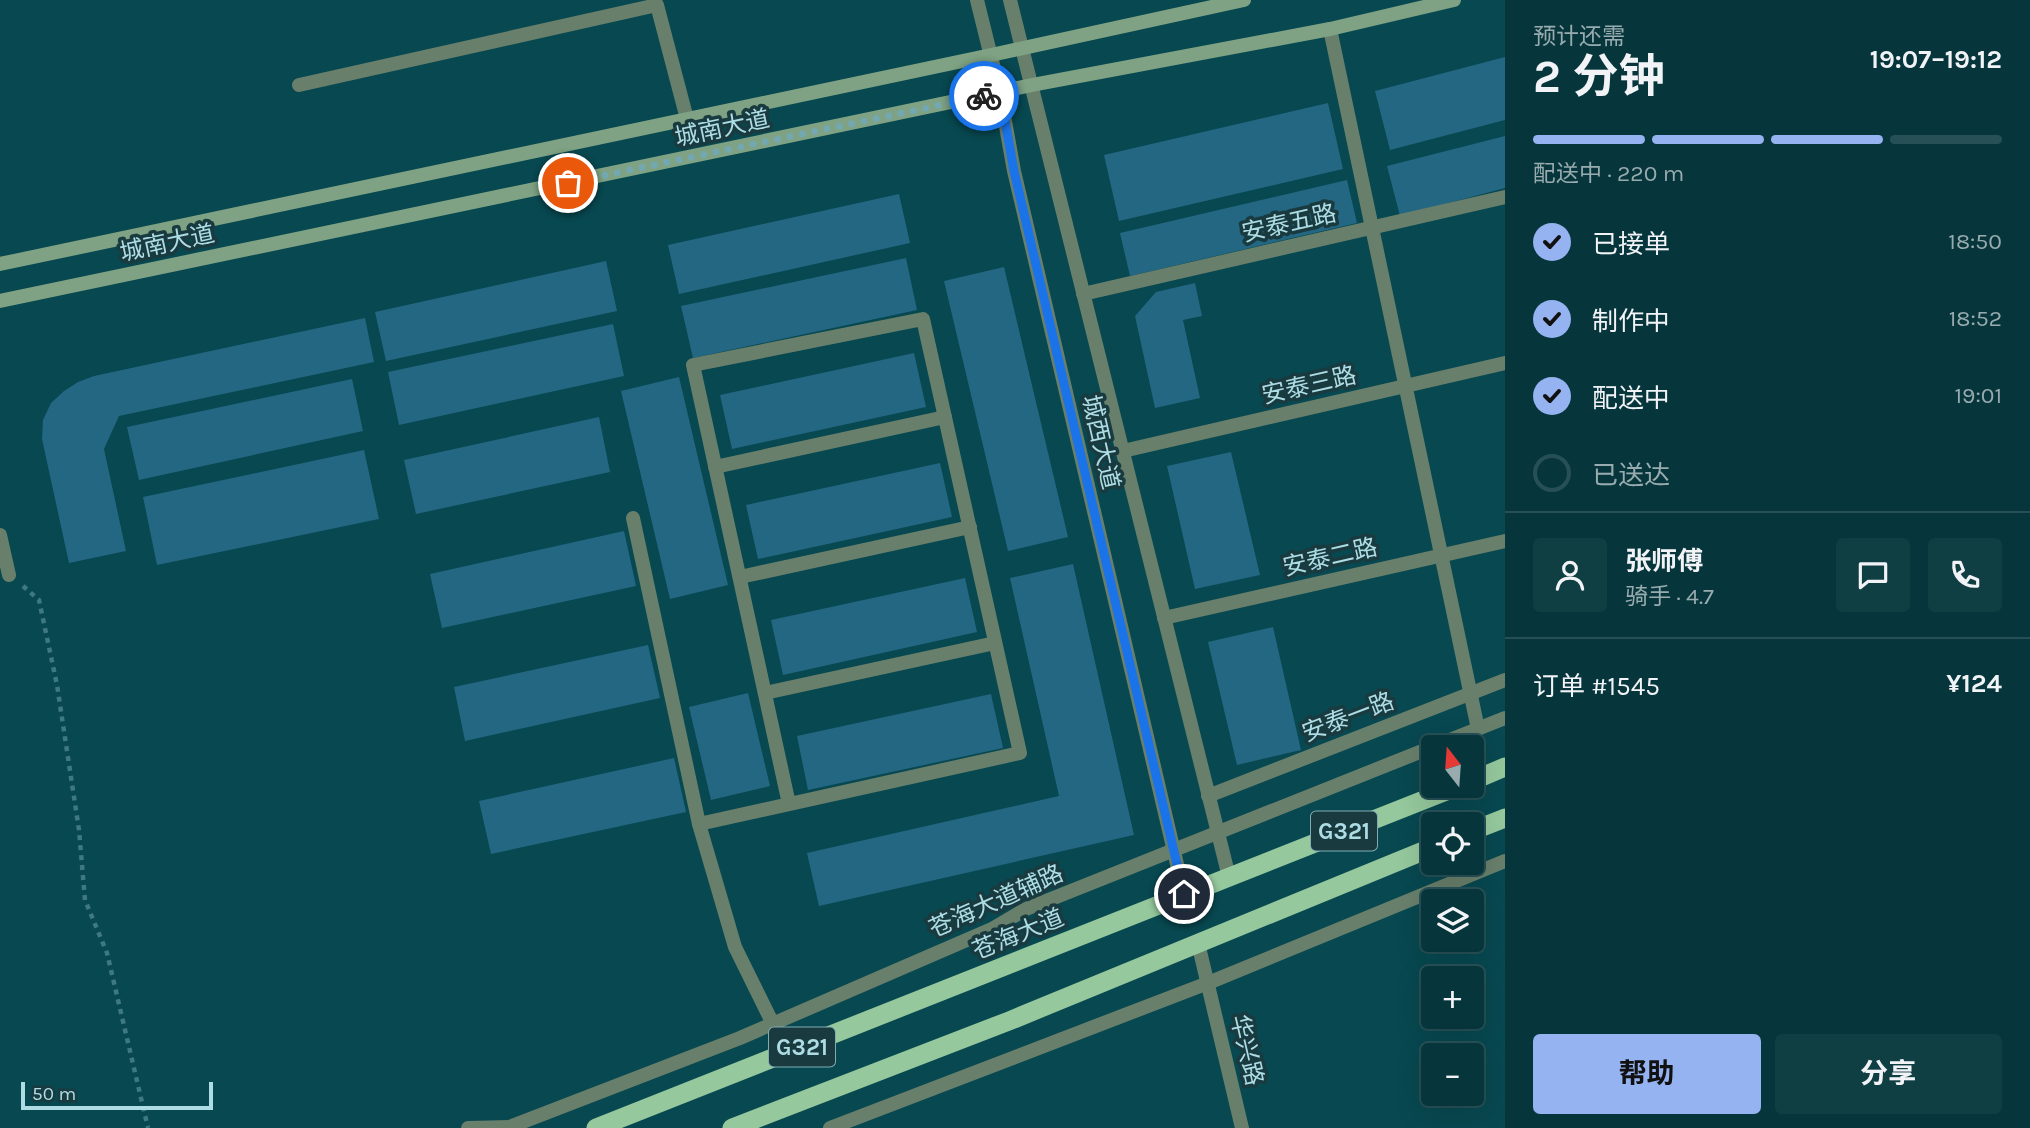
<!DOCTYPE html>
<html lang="zh">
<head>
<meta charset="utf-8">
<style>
	:root { --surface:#06363c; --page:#0f3e43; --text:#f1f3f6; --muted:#98abaf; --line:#275056; --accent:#95b2f1 }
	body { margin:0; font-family:Karla,"Noto Sans SC",sans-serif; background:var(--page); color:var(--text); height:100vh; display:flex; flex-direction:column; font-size:26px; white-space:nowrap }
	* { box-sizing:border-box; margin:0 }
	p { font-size:23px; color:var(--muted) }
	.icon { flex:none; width:38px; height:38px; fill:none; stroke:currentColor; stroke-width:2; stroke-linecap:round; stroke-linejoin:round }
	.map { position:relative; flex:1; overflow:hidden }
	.drawer { display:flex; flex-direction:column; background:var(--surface); width:525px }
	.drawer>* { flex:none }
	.needle { width:46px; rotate:343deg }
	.buttons { position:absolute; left:1421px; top:735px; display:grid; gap:14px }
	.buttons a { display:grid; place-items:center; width:63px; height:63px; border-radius:7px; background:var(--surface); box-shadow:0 7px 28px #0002,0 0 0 2px var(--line); font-size:35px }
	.scale { position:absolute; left:21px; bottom:18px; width:192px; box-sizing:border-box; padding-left:7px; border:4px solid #addce4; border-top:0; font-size:19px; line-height:24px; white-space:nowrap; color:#addce4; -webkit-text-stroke:5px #193b40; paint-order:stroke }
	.pin { position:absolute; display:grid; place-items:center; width:60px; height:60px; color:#fff; margin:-30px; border:4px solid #fff; border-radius:50%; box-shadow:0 2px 7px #0007 }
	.courier { position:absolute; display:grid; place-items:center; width:70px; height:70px; margin:-35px; border:5px solid #1a73e8; border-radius:50%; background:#fff; color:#222; box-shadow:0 2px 9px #0007 }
	.overview em { font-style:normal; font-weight:700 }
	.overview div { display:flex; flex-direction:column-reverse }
	.overview { display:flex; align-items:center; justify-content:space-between; height:119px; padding:0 28px }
	h1 { font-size:46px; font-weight:700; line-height:52px }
	.bar { display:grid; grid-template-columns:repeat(4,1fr); gap:10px 7px; align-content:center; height:84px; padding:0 28px }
	.bar i { height:9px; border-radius:5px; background:var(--line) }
	.bar .active { background:var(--accent) }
	.bar p { grid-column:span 4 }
	.line { display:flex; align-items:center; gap:18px; padding:0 28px; border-top:2px solid var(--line) }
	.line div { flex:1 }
	.round { display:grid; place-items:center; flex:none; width:74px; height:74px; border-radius:7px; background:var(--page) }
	ol { padding:0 28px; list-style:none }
	li { display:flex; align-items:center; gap:21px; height:77px }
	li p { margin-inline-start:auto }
	li .icon { padding:7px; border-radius:50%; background:var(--accent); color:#111; stroke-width:4 }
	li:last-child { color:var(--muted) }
	li i { width:38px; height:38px; border:4px solid var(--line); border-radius:50% }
	.button { display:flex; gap:14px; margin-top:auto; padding:14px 28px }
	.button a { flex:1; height:80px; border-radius:7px; background:var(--accent); color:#111; font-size:28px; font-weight:700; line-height:80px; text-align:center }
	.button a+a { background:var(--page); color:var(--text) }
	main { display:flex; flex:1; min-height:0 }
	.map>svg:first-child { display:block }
	.building { fill:#236783 }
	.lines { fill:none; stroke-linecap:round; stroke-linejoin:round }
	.path { stroke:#3e7880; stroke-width:4.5; stroke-dasharray:5 5; stroke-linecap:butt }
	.service { stroke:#687f6b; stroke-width:14 }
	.minor { stroke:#687f6b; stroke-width:14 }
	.tertiary { stroke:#687f6b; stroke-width:14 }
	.secondary { stroke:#7ea283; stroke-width:14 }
	.trunk { stroke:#95c89d; stroke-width:19 }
	.done { stroke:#73a8b0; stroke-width:7; stroke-dasharray:0 12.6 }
	.route { stroke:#1a73e8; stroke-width:9 }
	.labels { text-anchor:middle; stroke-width:7; stroke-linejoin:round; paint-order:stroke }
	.shield { fill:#193b40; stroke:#81acb3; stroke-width:2 }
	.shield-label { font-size:23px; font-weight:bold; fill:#addce4 }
	.street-label { font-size:24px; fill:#addce4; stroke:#193b40 }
</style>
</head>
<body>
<main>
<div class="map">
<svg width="1505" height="1128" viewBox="0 0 1505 1128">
	<rect width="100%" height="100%" fill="#084850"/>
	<g class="building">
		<polygon points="1505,57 1505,120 1390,150 1375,91"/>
		<polygon points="1328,103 1343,169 1119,221 1104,155"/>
		<polygon points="1505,136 1505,188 1400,216 1387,166"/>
		<polygon points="1347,180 1357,223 1130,276 1120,233"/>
		<polygon points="899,194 910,243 679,294 668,245"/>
		<polygon points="906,258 917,310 693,358 681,306"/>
		<polygon points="606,261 617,311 386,361 375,312"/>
		<polygon points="1004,267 1068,537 1008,551 944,281"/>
		<polygon points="1195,283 1202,316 1183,320 1200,398 1155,408 1135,316 1156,292"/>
		<polygon points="365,318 374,362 119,416 104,449 126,551 69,563 42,439 43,420 51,403 64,391 78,382 94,376"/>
		<polygon points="613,324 624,376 399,425 388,372"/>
		<polygon points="914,353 926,407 732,449 720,395"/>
		<polygon points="679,377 728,585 670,599 621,391"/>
		<polygon points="352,379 363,431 139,480 127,427"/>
		<polygon points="599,417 610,472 416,514 404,460"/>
		<polygon points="364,450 379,519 157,565 143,497"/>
		<polygon points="1231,452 1260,575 1195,589 1167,466"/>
		<polygon points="940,463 952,517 758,559 746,505"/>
		<polygon points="624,531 636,586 442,628 430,574"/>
		<polygon points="1073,564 1134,835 819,906 807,853 1059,796 1010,578"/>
		<polygon points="965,578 977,632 783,675 771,620"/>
		<polygon points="1273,627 1301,750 1237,765 1208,642"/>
		<polygon points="648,645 660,698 465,741 454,687"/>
		<polygon points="748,693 770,786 711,800 689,707"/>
		<polygon points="991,694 1003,748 808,790 797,736"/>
		<polygon points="674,758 686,812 491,854 479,801"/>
	</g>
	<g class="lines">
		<polyline class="path" points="23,586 39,600 57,685 79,830 85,900 107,953 148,1128"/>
		<g class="service">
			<polyline points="299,85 657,5 687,119"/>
			<polyline points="715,467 945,417"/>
			<polyline points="633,518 699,824 735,947 773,1024"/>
			<polyline points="740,577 970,527"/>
			<polyline points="765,693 995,643"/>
			<polyline points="699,824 1020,753 923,319 693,365 789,804"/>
		</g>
		<g class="minor">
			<polyline points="1330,29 1478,729"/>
			<polyline points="1083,294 1505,197"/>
			<polyline points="1123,451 1505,363"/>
			<polyline points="0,535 9,575"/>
			<polyline points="1164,618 1505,541"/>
			<polyline points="1208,796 1505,680"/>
			<polyline points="1198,943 1242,1128"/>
			<polyline points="468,1128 511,1127"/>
			<polyline points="507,1128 740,1038 992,929 1026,909 1505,718"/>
			<polyline points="830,1128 1208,983 1505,861"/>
		</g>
		<g class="tertiary">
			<polyline points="977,0 1000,93 1014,171 1184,894"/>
			<polyline points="1010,0 1229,877"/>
		</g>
		<g class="secondary">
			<polyline points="0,264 991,55 1244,0"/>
			<polyline points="0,301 1032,85 1330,29 1454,0"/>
		</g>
		<g class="trunk">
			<polyline points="1472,781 1505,767"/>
			<polyline points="1472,831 1505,818"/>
			<polyline points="596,1128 1459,786"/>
			<polyline points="732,1128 1009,1021 1433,847"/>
		</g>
	</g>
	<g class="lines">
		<polyline class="done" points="568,183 984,96"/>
		<polyline class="route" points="984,96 1000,93 1014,171 1184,894"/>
	</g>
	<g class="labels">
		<g class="shield">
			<rect x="1311" y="811.5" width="66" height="39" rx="5"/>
			<rect x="769" y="1027.5" width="66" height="39" rx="5"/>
		</g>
		<g class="shield-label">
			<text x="1344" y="839">G321</text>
			<text x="802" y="1055">G321</text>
		</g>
		<g class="street-label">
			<text transform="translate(722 128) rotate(-12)" y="8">城南大道</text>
			<text transform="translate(1289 223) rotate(-13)" y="8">安泰五路</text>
			<text transform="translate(167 243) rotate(-12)" y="8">城南大道</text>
			<text transform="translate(1309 385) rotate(-13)" y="8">安泰三路</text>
			<text transform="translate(1101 442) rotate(77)" y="8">城西大道</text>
			<text transform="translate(1330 557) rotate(-13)" y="8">安泰二路</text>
			<text transform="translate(1348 717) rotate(-21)" y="8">安泰一路</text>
			<text transform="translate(996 901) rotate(-24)" y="8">苍海大道辅路</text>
			<text transform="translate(1018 934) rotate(-22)" y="8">苍海大道</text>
			<text transform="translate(1247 1050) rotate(77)" y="8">华兴路</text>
		</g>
	</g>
</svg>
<div class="buttons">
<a><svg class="needle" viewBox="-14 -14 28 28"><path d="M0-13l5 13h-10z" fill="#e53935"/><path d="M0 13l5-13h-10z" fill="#98abaf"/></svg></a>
<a><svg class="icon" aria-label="locate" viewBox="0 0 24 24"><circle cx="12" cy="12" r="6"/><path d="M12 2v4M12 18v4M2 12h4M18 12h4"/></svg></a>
<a><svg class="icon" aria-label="layers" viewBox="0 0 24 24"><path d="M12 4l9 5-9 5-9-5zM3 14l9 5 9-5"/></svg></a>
<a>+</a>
<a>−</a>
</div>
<div class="scale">50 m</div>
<div class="pin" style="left:568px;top:183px;background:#ea580c"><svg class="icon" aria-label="bag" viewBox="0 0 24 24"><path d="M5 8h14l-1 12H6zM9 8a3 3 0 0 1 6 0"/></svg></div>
<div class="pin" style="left:1184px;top:894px;background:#1f2937"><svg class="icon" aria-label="home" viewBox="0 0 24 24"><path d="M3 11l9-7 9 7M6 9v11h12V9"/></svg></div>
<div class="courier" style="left:984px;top:96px"><svg class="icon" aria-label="bike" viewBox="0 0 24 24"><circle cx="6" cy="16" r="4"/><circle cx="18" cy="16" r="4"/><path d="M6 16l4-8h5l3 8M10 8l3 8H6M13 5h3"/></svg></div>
</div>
<section class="drawer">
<div class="overview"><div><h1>2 分钟</h1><p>预计还需</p></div><em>19:07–19:12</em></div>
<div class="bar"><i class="active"></i><i class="active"></i><i class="active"></i><i></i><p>配送中 · 220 m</p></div>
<ol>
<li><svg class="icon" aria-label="check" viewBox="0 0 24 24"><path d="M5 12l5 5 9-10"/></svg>已接单<p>18:50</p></li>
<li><svg class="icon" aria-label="check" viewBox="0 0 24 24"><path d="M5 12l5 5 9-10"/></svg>制作中<p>18:52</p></li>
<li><svg class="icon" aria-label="check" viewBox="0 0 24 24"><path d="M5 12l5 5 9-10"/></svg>配送中<p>19:01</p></li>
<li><i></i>已送达</li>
</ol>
<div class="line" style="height:126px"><a class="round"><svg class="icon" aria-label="person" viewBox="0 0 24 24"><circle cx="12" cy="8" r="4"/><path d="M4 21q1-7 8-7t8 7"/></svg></a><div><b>张师傅</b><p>骑手 · 4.7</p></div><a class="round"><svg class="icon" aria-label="chat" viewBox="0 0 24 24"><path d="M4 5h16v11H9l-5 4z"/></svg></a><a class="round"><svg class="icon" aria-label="phone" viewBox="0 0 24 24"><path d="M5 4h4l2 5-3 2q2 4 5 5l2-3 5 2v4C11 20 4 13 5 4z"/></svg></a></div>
<div class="line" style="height:91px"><div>订单 #1545</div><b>¥124</b></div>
<div class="button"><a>帮助</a><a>分享</a></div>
</section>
</main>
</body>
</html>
